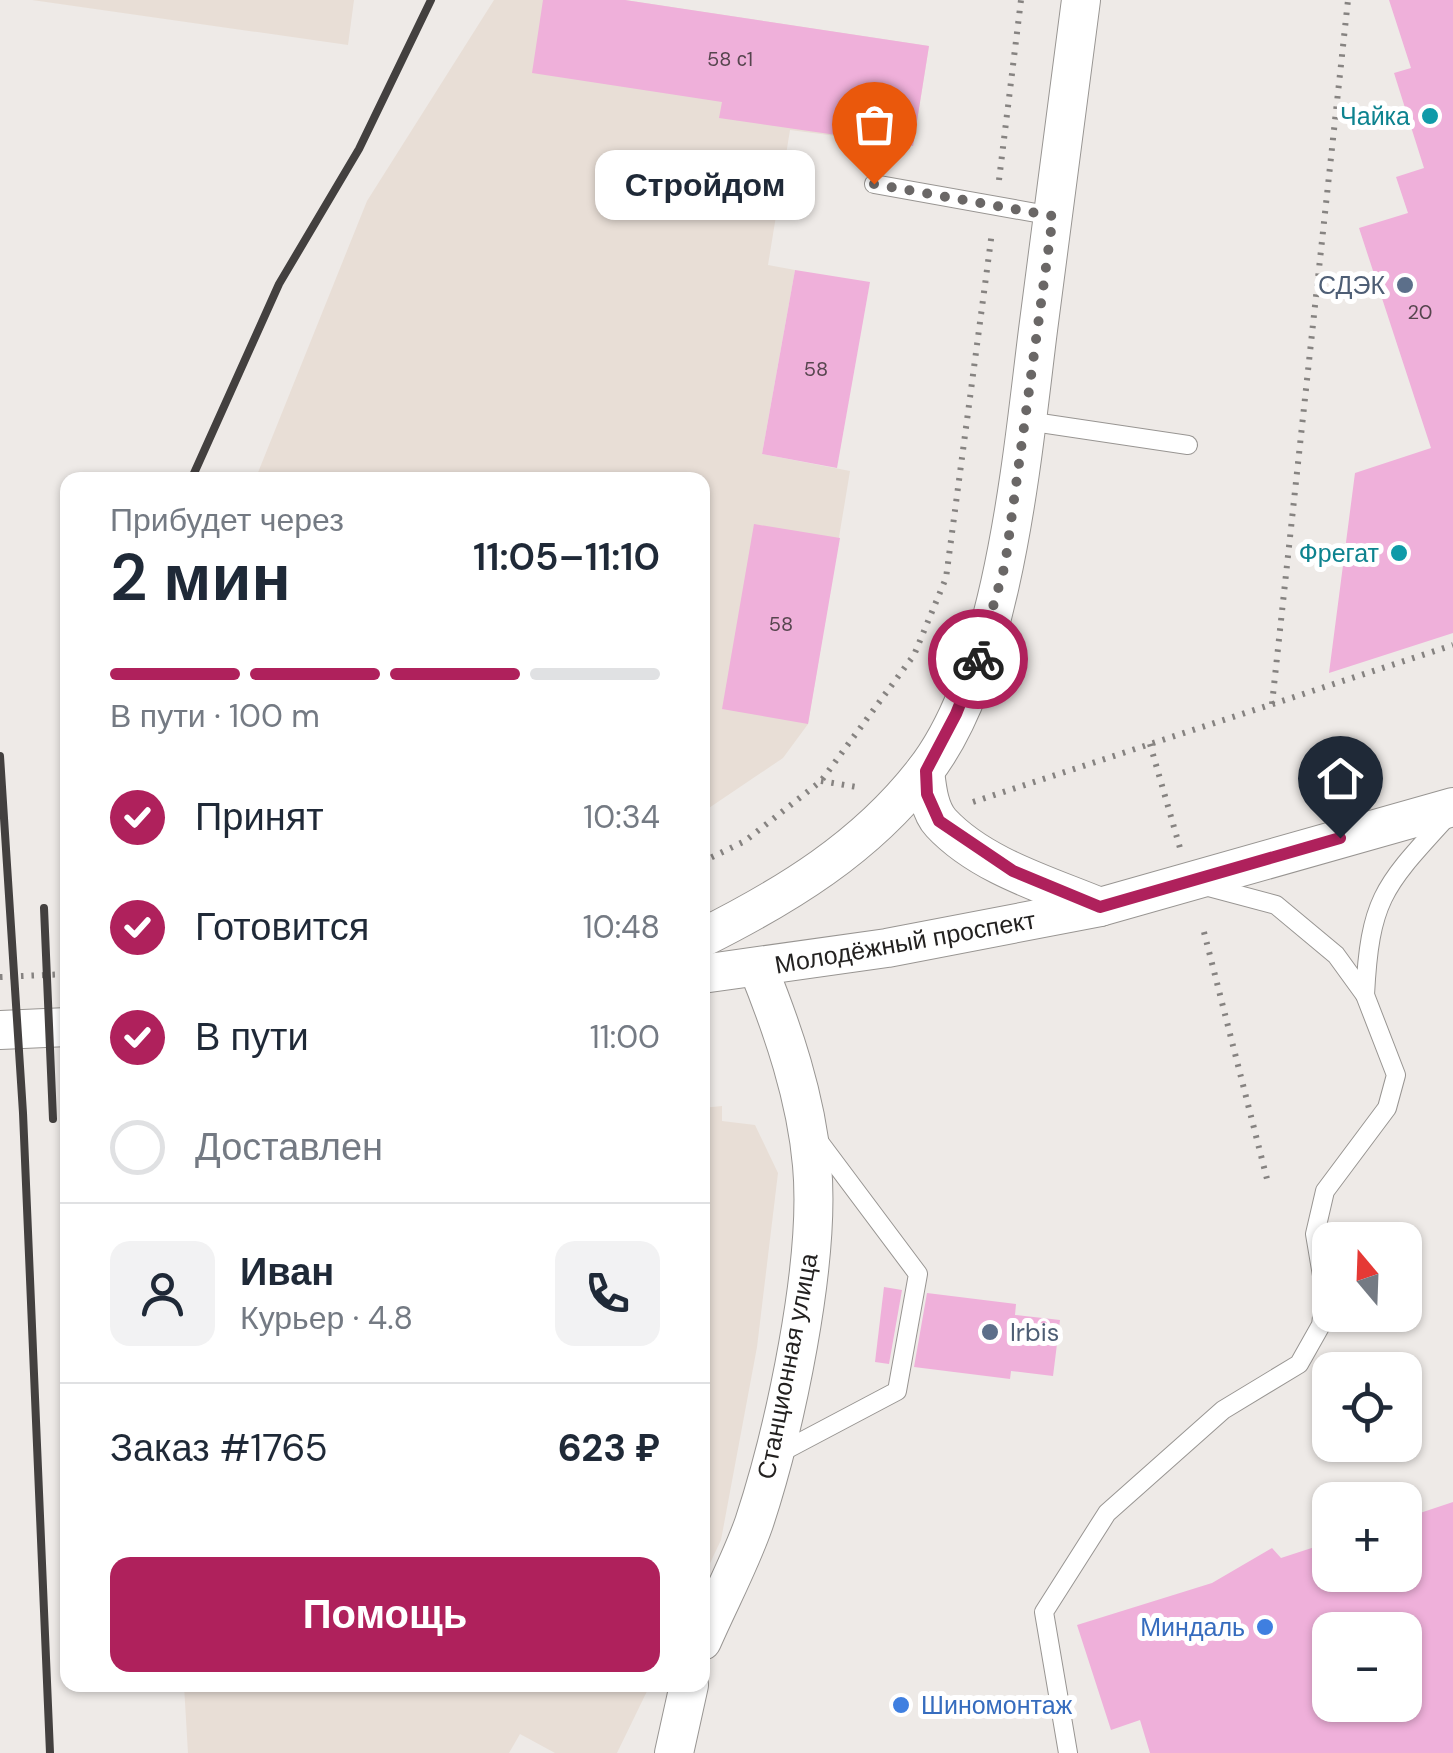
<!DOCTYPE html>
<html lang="ru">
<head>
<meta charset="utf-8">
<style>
	:root { --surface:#fff; --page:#f2f2f3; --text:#1f2937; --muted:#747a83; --line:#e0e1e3; --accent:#af215c }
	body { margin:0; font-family:"DM Sans",sans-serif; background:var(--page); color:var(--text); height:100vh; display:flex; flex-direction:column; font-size:38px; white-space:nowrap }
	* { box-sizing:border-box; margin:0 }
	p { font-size:32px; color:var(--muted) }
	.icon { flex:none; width:55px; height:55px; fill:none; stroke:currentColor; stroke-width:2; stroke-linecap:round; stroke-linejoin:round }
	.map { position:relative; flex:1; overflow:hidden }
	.panel { position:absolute; left:60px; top:472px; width:650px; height:1220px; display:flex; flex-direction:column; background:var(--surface); border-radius:20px; box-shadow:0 2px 8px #0004 }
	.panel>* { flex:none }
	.needle { width:65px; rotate:341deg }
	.buttons { position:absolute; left:1312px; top:1222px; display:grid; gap:20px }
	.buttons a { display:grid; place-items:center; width:110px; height:110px; border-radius:20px; background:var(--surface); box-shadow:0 2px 8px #0004; font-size:50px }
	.pin { position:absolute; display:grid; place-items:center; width:85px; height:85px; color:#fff; margin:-102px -42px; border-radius:50% 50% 50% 0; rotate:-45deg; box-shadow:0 0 10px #0007 }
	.pin .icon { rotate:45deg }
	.courier { position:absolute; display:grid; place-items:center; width:100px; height:100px; margin:-50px; border:8px solid #af215c; border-radius:50%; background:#fff; color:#222; box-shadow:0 2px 12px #0007 }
	.bubble { position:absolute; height:70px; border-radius:20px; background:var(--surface); box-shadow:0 2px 8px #0004; font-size:32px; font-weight:600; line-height:70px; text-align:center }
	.headline em { font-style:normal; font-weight:600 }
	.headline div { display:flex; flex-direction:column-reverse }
	.headline { display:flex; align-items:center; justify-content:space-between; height:170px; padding:0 50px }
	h1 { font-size:65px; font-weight:600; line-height:75px }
	.bar { display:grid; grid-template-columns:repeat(4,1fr); gap:15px 10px; align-content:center; height:120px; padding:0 50px }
	.bar i { height:12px; border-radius:8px; background:var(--line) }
	.bar .selected { background:var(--accent) }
	.bar p { grid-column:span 4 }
	.line { display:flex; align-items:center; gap:25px; padding:0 50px; border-top:2px solid var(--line) }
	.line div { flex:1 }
	.round { display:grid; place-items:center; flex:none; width:105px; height:105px; border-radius:20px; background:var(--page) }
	ol { padding:0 50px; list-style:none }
	li { display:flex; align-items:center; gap:30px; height:110px }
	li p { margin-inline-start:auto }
	li .icon { padding:10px; border-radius:50%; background:var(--accent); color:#fff; stroke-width:4 }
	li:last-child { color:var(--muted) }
	li i { width:55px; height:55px; border:5px solid var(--line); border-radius:50% }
	.button { display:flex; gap:20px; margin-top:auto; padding:20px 50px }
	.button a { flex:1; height:115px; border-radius:20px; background:var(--accent); color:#fff; font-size:40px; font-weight:600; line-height:115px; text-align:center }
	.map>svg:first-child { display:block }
	.built { fill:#e8ded6 }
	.building { fill:#efb0da; fill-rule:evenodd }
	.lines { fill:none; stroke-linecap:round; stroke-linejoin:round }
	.service-casing { stroke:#989592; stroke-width:20 }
	.minor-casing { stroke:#989592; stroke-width:40 }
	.path { stroke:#868381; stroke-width:6; stroke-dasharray:2.5 8; stroke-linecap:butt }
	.service { stroke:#fff; stroke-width:18 }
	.minor { stroke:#fff; stroke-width:38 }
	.rail { stroke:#43403f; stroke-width:8 }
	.done { stroke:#6a6766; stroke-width:10; stroke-dasharray:0 18 }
	.route { stroke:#af215c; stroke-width:12 }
	.culture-dot { fill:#0f9aa8; stroke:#fff; stroke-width:4 }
	.service-dot { fill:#5c6f8a; stroke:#fff; stroke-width:4 }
	.shop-dot { fill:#3f7fe0; stroke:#fff; stroke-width:4 }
	.labels { text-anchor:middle; stroke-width:10; stroke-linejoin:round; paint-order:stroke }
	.number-label { font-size:20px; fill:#56454e }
	.culture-label { font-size:25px; fill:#0d838f; stroke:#fff; text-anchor:end }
	.service-label { font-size:25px; fill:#4e5e75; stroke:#fff; text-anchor:end }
	.street-label { font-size:25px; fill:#232120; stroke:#fff }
	.shop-label { font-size:25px; fill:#366cbe; stroke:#fff; text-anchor:end }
</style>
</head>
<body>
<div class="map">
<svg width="1453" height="1753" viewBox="0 0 1453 1753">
	<rect width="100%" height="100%" fill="#eeeae7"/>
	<g class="built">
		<polygon points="32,0 354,0 348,45"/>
		<polygon points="494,0 625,0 929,46 913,146 790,130 768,265 795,270 762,454 850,471 808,724 783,758 703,812 702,480 255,480 367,201"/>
		<polygon points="722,1106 722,1121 755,1125 778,1173 757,1347 721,1540 703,1578 702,1108"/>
		<polygon points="184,1685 650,1685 617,1753 555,1753 520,1734 509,1753 188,1753"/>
	</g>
	<g class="building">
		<polygon points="543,0 625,0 929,46 913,146 719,118 722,102 532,73"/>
		<polygon points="1389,0 1453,0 1453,633 1329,673 1355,473 1431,448 1359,228 1408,213 1396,177 1424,168 1394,73 1411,68"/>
		<polygon points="795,270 870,282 837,468 762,454"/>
		<polygon points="754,524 840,538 808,724 722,709"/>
		<polygon points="884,1287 902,1290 889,1364 875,1362"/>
		<polygon points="927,1293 1016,1304 1015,1315 1060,1320 1053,1376 1011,1371 1010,1379 914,1367"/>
		<path d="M1453,1502V1753H1150L1140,1720L1111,1730L1077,1625L1212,1583L1272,1548L1281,1558L1330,1542V1575H1405V1518ZM1330,1630H1405V1705H1330Z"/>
	</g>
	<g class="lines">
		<g class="service-casing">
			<g id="service">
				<polyline points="874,184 1053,216"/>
				<polyline points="1027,421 1188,445"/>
				<path d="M1365,995C1370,898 1384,886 1447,817"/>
				<polyline points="776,1455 897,1391 918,1274 820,1143"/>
				<polyline points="1068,1753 1044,1612 1107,1513 1223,1410 1299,1364 1321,1325 1325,1293 1315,1234 1325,1191 1387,1108 1396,1075 1365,995 1336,955 1276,905 1205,886"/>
			</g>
		</g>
		<g class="minor-casing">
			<g id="minor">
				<path d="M925,771C927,788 929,810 941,823C981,866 1047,885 1100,907"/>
				<path d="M702,938C786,896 865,848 924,772C1004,670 1022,457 1038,330C1053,220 1067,110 1081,0"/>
				<polyline points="702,974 887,948 1100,907 1453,807"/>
				<polyline points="0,1030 68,1027"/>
				<path d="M702,1641C719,1602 740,1563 754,1523C785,1429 821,1262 812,1165C806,1097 783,1030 758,968"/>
				<polyline points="674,1753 689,1685"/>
			</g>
		</g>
		<g class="path">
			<polyline points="999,180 1021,0"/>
			<polyline points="1272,704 1348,0"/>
			<polyline points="1150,744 1180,848"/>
			<polyline points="821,781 857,787"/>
			<polyline points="973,802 1453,645"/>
			<polyline points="702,862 745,841 821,781 914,655 946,578 992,232"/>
			<polyline points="1204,932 1267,1179"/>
			<polyline points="0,977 68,974"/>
		</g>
		<use href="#service" class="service"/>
		<use href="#minor" class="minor"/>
		<g class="rail">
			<polyline points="191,480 279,284 359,149 431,0"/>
			<polyline points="0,756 23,1113 50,1753"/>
			<polyline points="44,908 53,1119"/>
		</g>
	</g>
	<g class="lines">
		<polyline class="done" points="874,184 1053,216 1005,565 978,659"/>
		<polyline class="route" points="978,659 956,714 926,771 927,794 939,821 1013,871 1100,907 1340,838"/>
	</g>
	<g class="culture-dot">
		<circle cx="1430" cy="116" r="10"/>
		<circle cx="1399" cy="553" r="10"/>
	</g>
	<g class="service-dot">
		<circle cx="1405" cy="285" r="10"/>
		<circle cx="990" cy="1332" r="10"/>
	</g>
	<g class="shop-dot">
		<circle cx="1265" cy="1627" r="10"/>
		<circle cx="901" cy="1705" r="10"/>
	</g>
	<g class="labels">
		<g class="number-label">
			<text x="730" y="66">58 с1</text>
			<text x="1420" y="319">20</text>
			<text x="816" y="376">58</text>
			<text x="781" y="631">58</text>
		</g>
		<g class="culture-label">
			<text x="1410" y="125">Чайка</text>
			<text x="1379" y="562">Фрегат</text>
		</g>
		<g class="service-label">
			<text x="1385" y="294">СДЭК</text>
			<text x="1010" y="1341" text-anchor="start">Irbis</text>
		</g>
		<g class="street-label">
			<text transform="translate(905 942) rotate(-10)" y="9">Молодёжный проспект</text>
			<text transform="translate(787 1366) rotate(-79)" y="9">Станционная улица</text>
		</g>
		<g class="shop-label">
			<text x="1245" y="1636">Миндаль</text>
			<text x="921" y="1714" text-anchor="start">Шиномонтаж</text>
		</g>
	</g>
</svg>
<div class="buttons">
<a><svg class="needle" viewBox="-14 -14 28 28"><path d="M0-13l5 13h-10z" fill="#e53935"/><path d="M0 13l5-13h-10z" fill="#747a83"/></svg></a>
<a><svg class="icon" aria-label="locate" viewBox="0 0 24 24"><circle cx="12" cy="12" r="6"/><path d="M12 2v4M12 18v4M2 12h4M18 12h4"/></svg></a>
<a>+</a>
<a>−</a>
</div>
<div class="pin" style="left:874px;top:184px;background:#ea580c"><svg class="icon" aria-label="bag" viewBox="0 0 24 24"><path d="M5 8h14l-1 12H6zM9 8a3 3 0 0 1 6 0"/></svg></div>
<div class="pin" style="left:1340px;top:838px;background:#1f2937"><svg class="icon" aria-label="home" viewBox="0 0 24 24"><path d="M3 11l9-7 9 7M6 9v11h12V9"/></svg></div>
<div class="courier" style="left:978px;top:659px"><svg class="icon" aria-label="bike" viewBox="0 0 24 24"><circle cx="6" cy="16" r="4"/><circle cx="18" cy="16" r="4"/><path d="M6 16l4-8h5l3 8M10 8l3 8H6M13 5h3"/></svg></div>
<div class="bubble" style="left:595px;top:150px;width:220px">Стройдом</div>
<section class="panel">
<div class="headline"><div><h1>2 мин</h1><p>Прибудет через</p></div><em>11:05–11:10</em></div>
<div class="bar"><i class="selected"></i><i class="selected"></i><i class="selected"></i><i></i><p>В пути · 100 m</p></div>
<ol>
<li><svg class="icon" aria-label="check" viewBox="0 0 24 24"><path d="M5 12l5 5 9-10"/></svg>Принят<p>10:34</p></li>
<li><svg class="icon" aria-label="check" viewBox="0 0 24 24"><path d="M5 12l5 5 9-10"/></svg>Готовится<p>10:48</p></li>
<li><svg class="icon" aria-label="check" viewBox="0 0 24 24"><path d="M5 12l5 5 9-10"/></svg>В пути<p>11:00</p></li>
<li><i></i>Доставлен</li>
</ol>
<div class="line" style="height:180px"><a class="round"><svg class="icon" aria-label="person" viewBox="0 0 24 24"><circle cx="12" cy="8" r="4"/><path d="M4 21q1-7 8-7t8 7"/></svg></a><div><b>Иван</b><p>Курьер · 4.8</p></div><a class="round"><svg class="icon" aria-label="phone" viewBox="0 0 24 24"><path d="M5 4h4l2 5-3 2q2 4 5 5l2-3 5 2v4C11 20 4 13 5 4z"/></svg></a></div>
<div class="line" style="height:130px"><div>Заказ #1765</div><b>623 ₽</b></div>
<div class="button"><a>Помощь</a></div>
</section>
</div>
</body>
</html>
